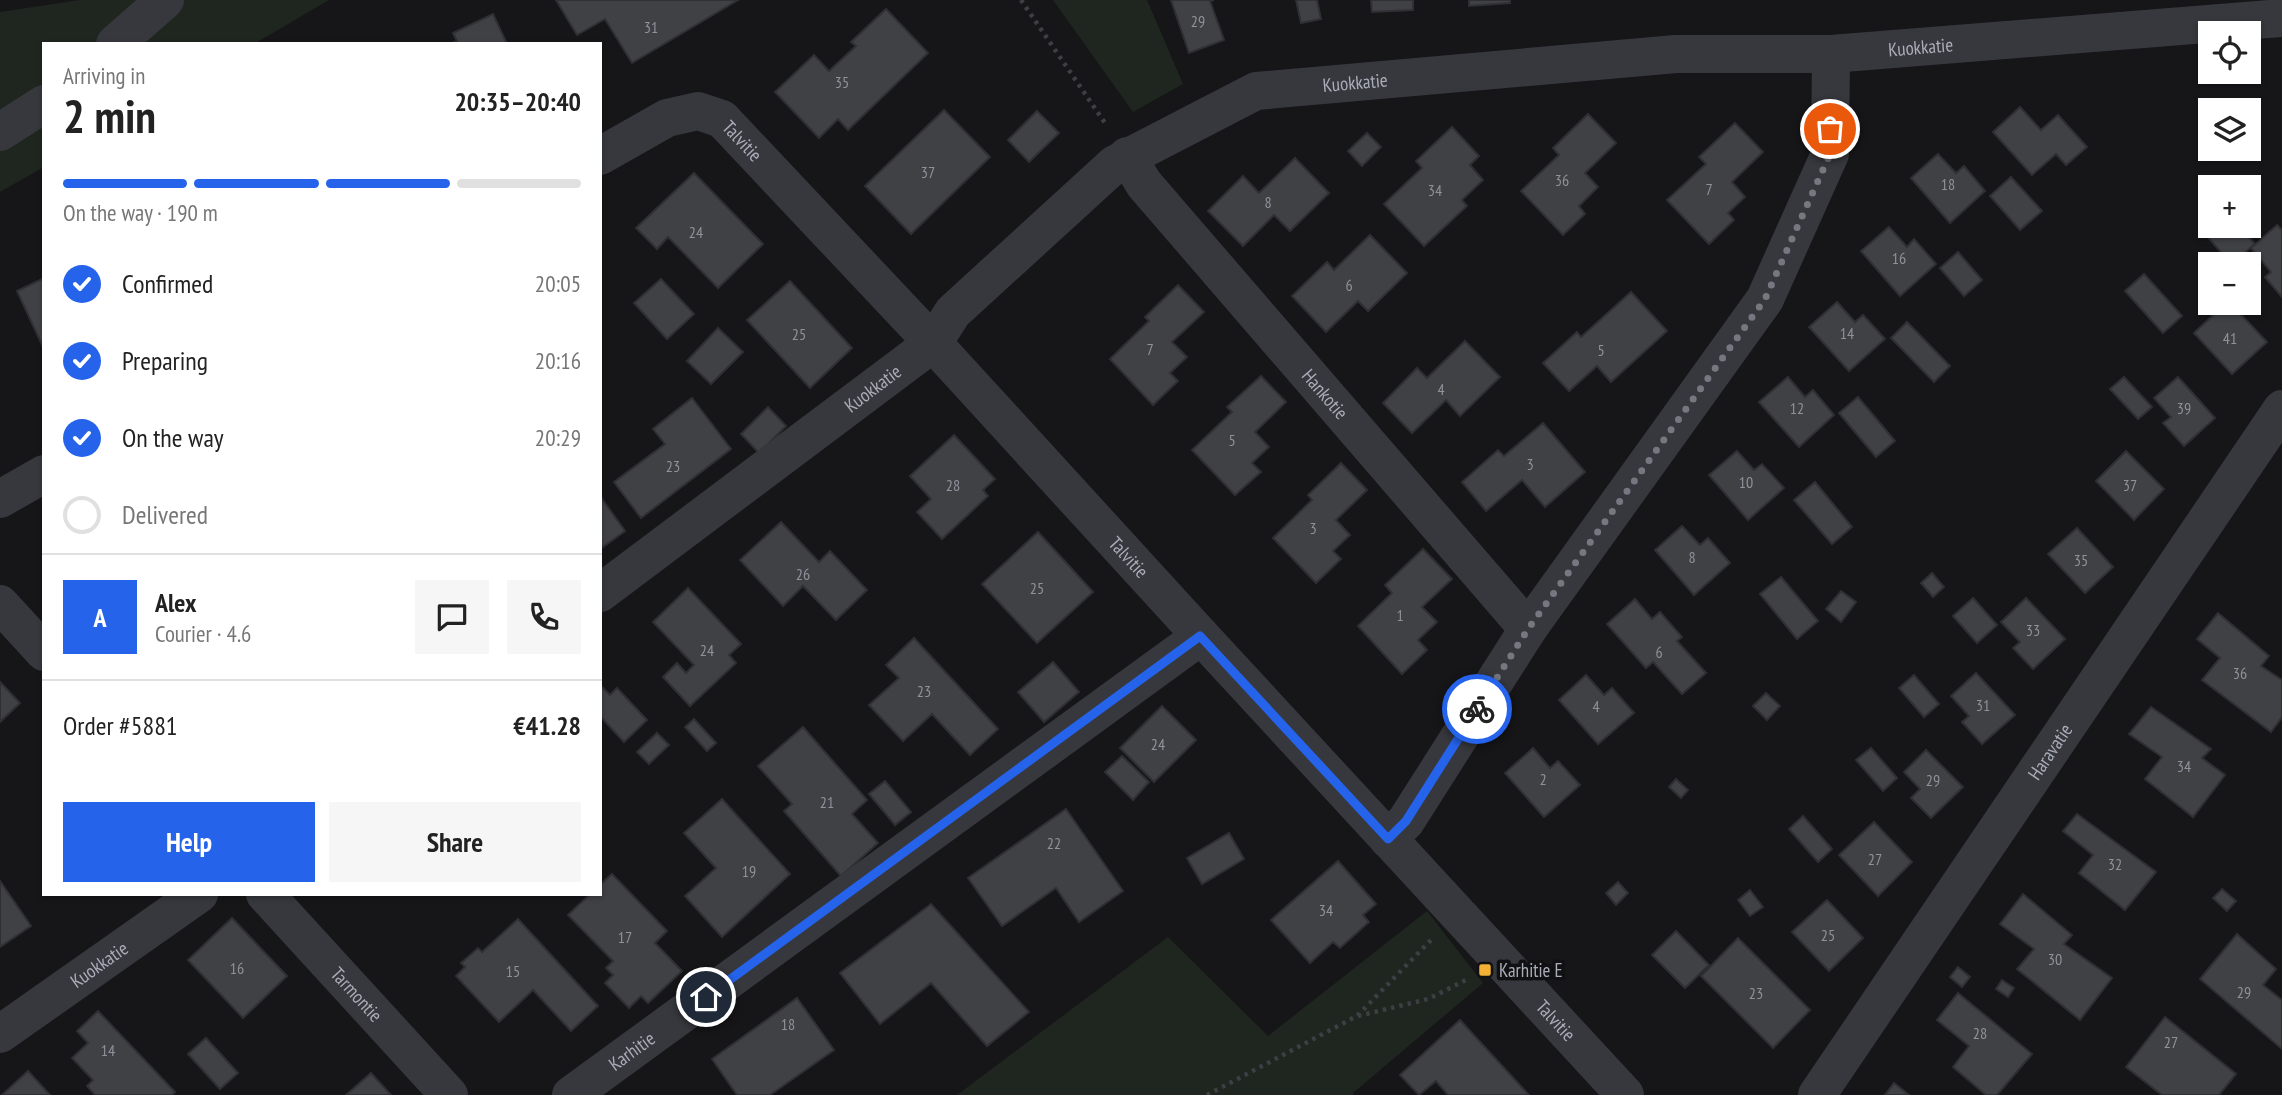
<!DOCTYPE html>
<html lang="en">
<head>
<meta charset="utf-8">
<style>
	:root { --surface:#fff; --page:#f6f6f6; --text:#222; --muted:#767676; --line:#e0e0e0; --accent:#2563eb }
	body { margin:0; font-family:"PT Sans Narrow",sans-serif; background:var(--page); color:var(--text); height:100vh; display:flex; flex-direction:column; font-size:26px; white-space:nowrap }
	* { box-sizing:border-box; margin:0 }
	p { font-size:23px; color:var(--muted) }
	.icon { flex:none; width:38px; height:38px; fill:none; stroke:currentColor; stroke-width:2; stroke-linecap:round; stroke-linejoin:round }
	.map { position:relative; flex:1; overflow:hidden }
	.sheet { position:absolute; left:42px; top:42px; width:560px; height:854px; display:flex; flex-direction:column; background:var(--surface); border-radius:0px; box-shadow:0 2px 5px #0004 }
	.sheet>* { flex:none }
	.tools { position:absolute; left:2198px; top:21px; display:grid; gap:14px }
	.tools a { display:grid; place-items:center; width:63px; height:63px; border-radius:0px; background:var(--surface); box-shadow:0 2px 5px #0004; font-size:35px }
	.pin { position:absolute; display:grid; place-items:center; width:60px; height:60px; color:#fff; margin:-30px; border:4px solid #fff; border-radius:50%; box-shadow:0 2px 7px #0007 }
	.courier { position:absolute; display:grid; place-items:center; width:70px; height:70px; margin:-35px; border:5px solid #2563eb; border-radius:50%; background:#fff; color:#222; box-shadow:0 2px 9px #0007 }
	.overview em { font-style:normal; font-weight:700 }
	.overview div { display:flex; flex-direction:column-reverse }
	.overview { display:flex; align-items:center; justify-content:space-between; height:119px; padding:0 21px }
	h1 { font-size:46px; font-weight:700; line-height:52px }
	.bar { display:grid; grid-template-columns:repeat(4,1fr); gap:10px 7px; align-content:center; height:84px; padding:0 21px }
	.bar i { height:9px; border-radius:5px; background:var(--line) }
	.bar .selected { background:var(--accent) }
	.bar p { grid-column:span 4 }
	.line { display:flex; align-items:center; gap:18px; padding:0 21px; border-top:2px solid var(--line) }
	.line div { flex:1 }
	.round { display:grid; place-items:center; flex:none; width:74px; height:74px; border-radius:0px; background:var(--page) }
	ol { padding:0 21px; list-style:none }
	li { display:flex; align-items:center; gap:21px; height:77px }
	li p { margin-inline-start:auto }
	li .icon { padding:7px; border-radius:50%; background:var(--accent); color:#fff; stroke-width:4 }
	li:last-child { color:var(--muted) }
	li i { width:38px; height:38px; border:4px solid var(--line); border-radius:50% }
	.button { display:flex; gap:14px; margin-top:auto; padding:14px 21px }
	.button a { flex:1; height:80px; border-radius:0px; background:var(--accent); color:#fff; font-size:28px; font-weight:700; line-height:80px; text-align:center }
	.button a+a { background:var(--page); color:var(--text) }
	.map>svg:first-child { display:block }
	.green { fill:#1e261f }
	.building { fill:#404145; stroke:#303034; stroke-width:2 }
	.lines { fill:none; stroke-linecap:round; stroke-linejoin:round }
	.path { stroke:#3d3f44; stroke-width:4.5; stroke-dasharray:3.5 5; stroke-linecap:butt }
	.minor { stroke:#37383d; stroke-width:38 }
	.done { stroke:#757880; stroke-width:7; stroke-dasharray:0 12.6 }
	.route { stroke:#2563eb; stroke-width:9 }
	.poi-dot { fill:#f2b134; stroke:#111113; stroke-width:2.5 }
	.labels { text-anchor:middle; stroke-width:7; stroke-linejoin:round; paint-order:stroke }
	.number-label { font-size:16px; fill:#8e929b }
	.street-label { font-size:19px; fill:#a8adb8; stroke:#111113 }
	.poi-label { font-size:19px; fill:#a8adb8; stroke:#111113; text-anchor:start }
</style>
</head>
<body>
<div class="map">
<svg width="2282" height="1095" viewBox="0 0 2282 1095">
	<rect width="100%" height="100%" fill="#161618"/>
	<g class="green">
		<polygon points="80,0 329,0 254,44 44,44 44,167 0,192 0,12"/>
		<polygon points="1053,0 1147,0 1183,84 1133,112"/>
		<polygon points="1427,911 1483,983 1353,1093 1354,1095 957,1095 1168,937 1268,1036"/>
	</g>
	<g class="building">
		<polygon points="556,0 738,0 632,63 605,19 577,35"/>
		<polygon points="1171,0 1214,0 1210,1 1224,40 1189,53"/>
		<polygon points="1296,0 1317,0 1321,19 1301,23"/>
		<polygon points="1371,0 1413,0 1413,10 1372,12"/>
		<polygon points="1469,0 1510,0 1510,3 1469,6"/>
		<polygon points="886,9 928,53 848,130 838,119 819,138 775,92 814,55 829,71 856,46 851,42"/>
		<polygon points="493,14 507,44 450,44 457,41 453,33"/>
		<polygon points="2020,107 2041,130 2058,115 2087,147 2066,165 2056,154 2032,175 1993,132"/>
		<polygon points="944,110 990,157 911,234 865,186"/>
		<polygon points="1037,111 1059,133 1029,162 1008,140"/>
		<polygon points="1588,114 1616,143 1585,173 1598,187 1579,206 1585,214 1563,235 1521,191 1559,155 1553,148"/>
		<polygon points="1735,123 1763,152 1732,182 1745,197 1728,213 1734,220 1709,244 1667,200 1706,164 1699,157"/>
		<polygon points="1452,127 1479,156 1470,165 1483,180 1462,200 1467,206 1424,246 1384,204 1422,168 1416,161"/>
		<polygon points="1367,133 1381,147 1362,166 1348,151"/>
		<polygon points="1938,154 1956,173 1964,166 1985,191 1950,223 1911,178"/>
		<polygon points="1295,158 1329,193 1290,231 1274,215 1243,246 1208,211 1243,176 1259,193"/>
		<polygon points="694,173 763,244 718,288 668,237 657,249 636,228"/>
		<polygon points="2011,177 2042,211 2020,230 1990,196"/>
		<polygon points="2210,221 2210,226 2239,226 2255,244 2231,264 2201,229"/>
		<polygon points="2277,225 2282,230 2282,297 2265,277 2271,272 2251,248"/>
		<polygon points="1889,227 1907,247 1914,239 1936,264 1900,296 1861,251"/>
		<polygon points="1370,235 1407,273 1368,311 1358,301 1326,332 1292,296 1327,262 1334,270"/>
		<polygon points="1958,252 1982,280 1964,296 1940,268"/>
		<polygon points="2144,274 2182,316 2163,333 2125,291"/>
		<polygon points="44,278 44,349 17,291"/>
		<polygon points="661,279 694,314 667,339 634,303"/>
		<polygon points="790,281 852,348 810,388 747,320"/>
		<polygon points="1178,285 1204,312 1172,342 1187,357 1170,373 1178,381 1153,405 1110,359 1149,321 1145,317"/>
		<polygon points="1631,292 1667,331 1611,382 1597,366 1569,391 1543,363 1577,332 1581,337"/>
		<polygon points="1837,302 1855,322 1863,315 1885,339 1849,371 1809,327"/>
		<polygon points="2226,303 2230,303 2267,342 2232,374 2194,333"/>
		<polygon points="1907,322 1950,366 1934,382 1891,338"/>
		<polygon points="718,328 743,352 711,384 687,361"/>
		<polygon points="1465,341 1500,377 1460,416 1446,400 1412,433 1383,403 1417,368 1427,378"/>
		<polygon points="1261,376 1286,402 1255,432 1269,447 1252,463 1261,472 1235,495 1192,450 1232,412 1227,407"/>
		<polygon points="1788,377 1805,397 1813,390 1834,415 1799,447 1759,402"/>
		<polygon points="2124,377 2152,407 2138,419 2110,389"/>
		<polygon points="2178,377 2215,418 2184,446 2163,423 2171,417 2154,398"/>
		<polygon points="1858,397 1895,441 1876,457 1839,413"/>
		<polygon points="692,398 731,449 641,518 614,482 665,444 653,429"/>
		<polygon points="768,407 786,426 759,453 741,434"/>
		<polygon points="1543,423 1585,472 1545,507 1522,480 1486,511 1462,482 1498,450 1504,456"/>
		<polygon points="954,435 995,479 983,490 988,496 942,539 917,512 931,499 910,476"/>
		<polygon points="1737,451 1754,470 1762,464 1784,488 1748,520 1709,475"/>
		<polygon points="2126,451 2164,489 2134,520 2096,481"/>
		<polygon points="1341,463 1367,490 1336,520 1350,535 1333,551 1341,559 1316,583 1273,538 1312,500 1308,495"/>
		<polygon points="1815,482 1852,527 1832,544 1794,500"/>
		<polygon points="600,496 625,531 600,549"/>
		<polygon points="781,522 819,562 830,551 867,590 836,620 803,586 783,606 740,560"/>
		<polygon points="1682,526 1700,545 1708,538 1730,563 1694,595 1655,550"/>
		<polygon points="2077,528 2113,567 2085,593 2048,554"/>
		<polygon points="1038,532 1093,592 1037,643 982,584"/>
		<polygon points="1423,549 1452,579 1422,607 1437,622 1418,640 1427,650 1402,674 1358,626 1392,593 1385,585"/>
		<polygon points="1932,573 1944,587 1933,597 1921,583"/>
		<polygon points="1781,577 1818,621 1797,639 1760,594"/>
		<polygon points="688,588 741,644 729,655 736,663 690,706 663,677 677,663 686,673 694,665 653,622"/>
		<polygon points="1841,591 1856,602 1841,622 1826,609"/>
		<polygon points="1973,598 1997,625 1977,643 1953,616"/>
		<polygon points="2026,598 2065,639 2033,669 2013,648 2020,642 2001,622"/>
		<polygon points="1635,599 1652,619 1660,612 1682,637 1677,641 1706,673 1682,694 1653,662 1646,668 1607,624"/>
		<polygon points="2218,613 2269,656 2261,666 2282,680 2282,717 2271,732 2202,680 2220,658 2197,639"/>
		<polygon points="914,638 998,729 970,755 932,714 903,741 869,705 899,678 886,665"/>
		<polygon points="1053,662 1079,692 1044,722 1018,692"/>
		<polygon points="1976,673 2015,715 1982,744 1962,722 1969,716 1951,696"/>
		<polygon points="1586,675 1604,695 1612,688 1634,713 1598,744 1559,700"/>
		<polygon points="1914,675 1939,704 1924,717 1899,688"/>
		<polygon points="0,682 20,703 0,722"/>
		<polygon points="600,685 610,695 617,688 647,720 624,742 600,716"/>
		<polygon points="1766,693 1780,706 1767,720 1753,706"/>
		<polygon points="1162,706 1196,740 1154,782 1120,748"/>
		<polygon points="2151,707 2211,749 2202,758 2225,775 2193,817 2145,779 2162,757 2129,734"/>
		<polygon points="694,719 716,743 707,751 685,727"/>
		<polygon points="803,727 867,800 852,814 878,843 841,876 784,811 792,804 758,766"/>
		<polygon points="657,733 669,745 649,764 637,752"/>
		<polygon points="1533,748 1550,768 1558,761 1580,785 1544,817 1505,773"/>
		<polygon points="1871,748 1897,778 1883,791 1856,760"/>
		<polygon points="1926,750 1963,787 1931,818 1911,798 1920,789 1904,772"/>
		<polygon points="1122,756 1149,782 1133,800 1105,772"/>
		<polygon points="1676,779 1688,790 1681,798 1669,787"/>
		<polygon points="885,781 911,812 895,825 869,794"/>
		<polygon points="722,799 790,874 722,937 685,896 716,868 684,833"/>
		<polygon points="1066,809 1123,891 1079,922 1056,888 1002,926 968,878"/>
		<polygon points="2077,814 2156,872 2125,910 2079,873 2093,855 2063,831"/>
		<polygon points="1803,816 1832,849 1818,862 1789,829"/>
		<polygon points="1874,822 1912,862 1878,896 1839,855"/>
		<polygon points="1229,833 1244,859 1202,884 1187,858"/>
		<polygon points="1338,861 1376,904 1363,915 1369,922 1340,948 1333,942 1310,963 1271,920"/>
		<polygon points="612,874 667,931 655,943 682,971 648,1003 641,996 629,1008 605,983 613,975 606,968 613,961 568,915 590,894 600,894 600,885"/>
		<polygon points="0,881 31,926 0,947"/>
		<polygon points="1618,882 1628,893 1616,905 1606,893"/>
		<polygon points="2222,889 2236,901 2227,911 2213,898"/>
		<polygon points="1750,890 1763,907 1750,916 1738,900"/>
		<polygon points="2023,894 2072,935 2064,944 2112,978 2080,1020 2017,969 2034,949 2000,924"/>
		<polygon points="1827,900 1863,938 1829,971 1792,932"/>
		<polygon points="931,904 1029,1012 987,1046 931,983 880,1024 840,973"/>
		<polygon points="232,918 287,976 243,1018 188,960"/>
		<polygon points="518,919 598,1006 571,1031 533,990 499,1022 456,976 465,967 461,963 478,948 482,952"/>
		<polygon points="1676,931 1709,965 1685,988 1652,955"/>
		<polygon points="2237,934 2276,969 2263,985 2282,1000 2282,1049 2200,979"/>
		<polygon points="1738,938 1810,1010 1773,1048 1701,976"/>
		<polygon points="1958,967 1970,977 1962,987 1950,977"/>
		<polygon points="2002,980 2014,988 2008,997 1996,989"/>
		<polygon points="1958,993 2032,1054 1997,1095 1986,1095 1953,1067 1969,1046 1937,1020"/>
		<polygon points="797,998 834,1050 770,1095 737,1095 712,1059"/>
		<polygon points="98,1011 175,1092 172,1095 95,1095 87,1086 93,1080 72,1058 88,1043 77,1031"/>
		<polygon points="2165,1017 2236,1074 2219,1095 2162,1095 2126,1067"/>
		<polygon points="1460,1020 1529,1095 1448,1095 1436,1081 1419,1095 1400,1075"/>
		<polygon points="206,1038 238,1073 220,1089 188,1054"/>
		<polygon points="28,1071 50,1095 2,1095"/>
		<polygon points="371,1073 391,1095 346,1095"/>
		<polygon points="1894,1083 1909,1095 1885,1095"/>
	</g>
	<g class="lines">
		<g class="path">
			<polyline points="1021,0 1107,126"/>
			<polyline points="1358,1016 1428,999 1468,979"/>
			<polyline points="1207,1095 1357,1016 1431,940"/>
		</g>
		<g class="minor">
			<polyline points="115,44 165,0"/>
			<polyline points="0,132 44,104"/>
			<path id="s1" d="M600,156L667,118L698,111L722,119L933,343L1201,636L1625,1095"/>
			<path id="s2" d="M1127,156L1144,184L1528,629"/>
			<polyline points="0,499 44,474"/>
			<path id="s3" d="M600,593L933,343L953,312L1115,164L1256,91L1676,54H1831L2282,18"/>
			<polyline points="0,604 44,652"/>
			<polyline points="1388,839 1406,821 1528,629 1765,299 1830,154 1831,54"/>
			<path id="s4" d="M265,894L449,1095"/>
			<path id="s5" d="M0,1034L199,894"/>
			<path id="s6" d="M571,1095L1201,636"/>
			<path id="s7" d="M1817,1095L2282,409"/>
		</g>
	</g>
	<g class="lines">
		<polyline class="done" points="1477,709 1528,629 1765,299 1830,154 1830,129"/>
		<polyline class="route" points="706,997 1200,636 1388,839 1406,821 1477,709"/>
	</g>
	<rect class="poi-dot" x="1478" y="963" width="14" height="14" rx="3.5"/>
	<g class="labels">
		<g class="number-label">
			<text x="1198" y="27">29</text>
			<text x="651" y="33">31</text>
			<text x="842" y="88">35</text>
			<text x="928" y="178">37</text>
			<text x="1562" y="186">36</text>
			<text x="1948" y="190">18</text>
			<text x="1709" y="195">7</text>
			<text x="1435" y="196">34</text>
			<text x="1268" y="208">8</text>
			<text x="696" y="238">24</text>
			<text x="1899" y="264">16</text>
			<text x="1349" y="291">6</text>
			<text x="1847" y="339">14</text>
			<text x="799" y="340">25</text>
			<text x="2230" y="344">41</text>
			<text x="1150" y="355">7</text>
			<text x="1601" y="356">5</text>
			<text x="1441" y="395">4</text>
			<text x="1797" y="414">12</text>
			<text x="2184" y="414">39</text>
			<text x="1232" y="446">5</text>
			<text x="1530" y="470">3</text>
			<text x="673" y="472">23</text>
			<text x="1746" y="488">10</text>
			<text x="953" y="491">28</text>
			<text x="2130" y="491">37</text>
			<text x="1313" y="534">3</text>
			<text x="1692" y="563">8</text>
			<text x="2081" y="566">35</text>
			<text x="803" y="580">26</text>
			<text x="1037" y="594">25</text>
			<text x="1400" y="621">1</text>
			<text x="2033" y="636">33</text>
			<text x="707" y="656">24</text>
			<text x="1659" y="658">6</text>
			<text x="2240" y="679">36</text>
			<text x="924" y="697">23</text>
			<text x="1983" y="711">31</text>
			<text x="1596" y="712">4</text>
			<text x="1158" y="750">24</text>
			<text x="2184" y="772">34</text>
			<text x="1543" y="785">2</text>
			<text x="1933" y="786">29</text>
			<text x="827" y="808">21</text>
			<text x="1054" y="849">22</text>
			<text x="1875" y="865">27</text>
			<text x="2115" y="870">32</text>
			<text x="749" y="877">19</text>
			<text x="1326" y="916">34</text>
			<text x="1828" y="941">25</text>
			<text x="625" y="943">17</text>
			<text x="2055" y="965">30</text>
			<text x="237" y="974">16</text>
			<text x="513" y="977">15</text>
			<text x="2244" y="998">29</text>
			<text x="1756" y="999">23</text>
			<text x="788" y="1030">18</text>
			<text x="1980" y="1039">28</text>
			<text x="2171" y="1048">27</text>
			<text x="108" y="1056">14</text>
		</g>
		<g class="street-label">
			<text dy="7" stroke="none"><textPath href="#s3" startOffset="1498">Kuokkatie</textPath></text>
			<text dy="7" stroke="none"><textPath href="#s3" startOffset="931">Kuokkatie</textPath></text>
			<text dy="7" stroke="none"><textPath href="#s1" startOffset="164">Talvitie</textPath></text>
			<text dy="7" stroke="none"><textPath href="#s3" startOffset="341">Kuokkatie</textPath></text>
			<text dy="7" stroke="none"><textPath href="#s2" startOffset="310">Hankotie</textPath></text>
			<text dy="7" stroke="none"><textPath href="#s1" startOffset="732">Talvitie</textPath></text>
			<text dy="7" stroke="none"><textPath href="#s7" startOffset="415">Haravatie</textPath></text>
			<text dy="7" stroke="none"><textPath href="#s5" startOffset="121">Kuokkatie</textPath></text>
			<text dy="7" stroke="none"><textPath href="#s4" startOffset="136">Tarmontie</textPath></text>
			<text dy="7" stroke="none"><textPath href="#s1" startOffset="1362">Talvitie</textPath></text>
			<text dy="7" stroke="none"><textPath href="#s6" startOffset="75">Karhitie</textPath></text>
		</g>
		<g class="poi-label">
			<text x="1499" y="977">Karhitie E</text>
		</g>
	</g>
</svg>
<div class="tools">
<a><svg class="icon" aria-label="locate" viewBox="0 0 24 24"><circle cx="12" cy="12" r="6"/><path d="M12 2v4M12 18v4M2 12h4M18 12h4"/></svg></a>
<a><svg class="icon" aria-label="layers" viewBox="0 0 24 24"><path d="M12 4l9 5-9 5-9-5zM3 14l9 5 9-5"/></svg></a>
<a>+</a>
<a>−</a>
</div>
<div class="pin" style="left:1830px;top:129px;background:#ea580c"><svg class="icon" aria-label="bag" viewBox="0 0 24 24"><path d="M5 8h14l-1 12H6zM9 8a3 3 0 0 1 6 0"/></svg></div>
<div class="pin" style="left:706px;top:997px;background:#1f2937"><svg class="icon" aria-label="home" viewBox="0 0 24 24"><path d="M3 11l9-7 9 7M6 9v11h12V9"/></svg></div>
<div class="courier" style="left:1477px;top:709px"><svg class="icon" aria-label="bike" viewBox="0 0 24 24"><circle cx="6" cy="16" r="4"/><circle cx="18" cy="16" r="4"/><path d="M6 16l4-8h5l3 8M10 8l3 8H6M13 5h3"/></svg></div>
<section class="sheet">
<div class="overview"><div><h1>2 min</h1><p>Arriving in</p></div><em>20:35–20:40</em></div>
<div class="bar"><i class="selected"></i><i class="selected"></i><i class="selected"></i><i></i><p>On the way · 190 m</p></div>
<ol>
<li><svg class="icon" aria-label="check" viewBox="0 0 24 24"><path d="M5 12l5 5 9-10"/></svg>Confirmed<p>20:05</p></li>
<li><svg class="icon" aria-label="check" viewBox="0 0 24 24"><path d="M5 12l5 5 9-10"/></svg>Preparing<p>20:16</p></li>
<li><svg class="icon" aria-label="check" viewBox="0 0 24 24"><path d="M5 12l5 5 9-10"/></svg>On the way<p>20:29</p></li>
<li><i></i>Delivered</li>
</ol>
<div class="line" style="height:126px"><b class="round" style="background:var(--accent);color:#fff">A</b><div><b>Alex</b><p>Courier · 4.6</p></div><a class="round"><svg class="icon" aria-label="chat" viewBox="0 0 24 24"><path d="M4 5h16v11H9l-5 4z"/></svg></a><a class="round"><svg class="icon" aria-label="phone" viewBox="0 0 24 24"><path d="M5 4h4l2 5-3 2q2 4 5 5l2-3 5 2v4C11 20 4 13 5 4z"/></svg></a></div>
<div class="line" style="height:91px"><div>Order #5881</div><b>€41.28</b></div>
<div class="button"><a>Help</a><a>Share</a></div>
</section>
</div>
</body>
</html>
